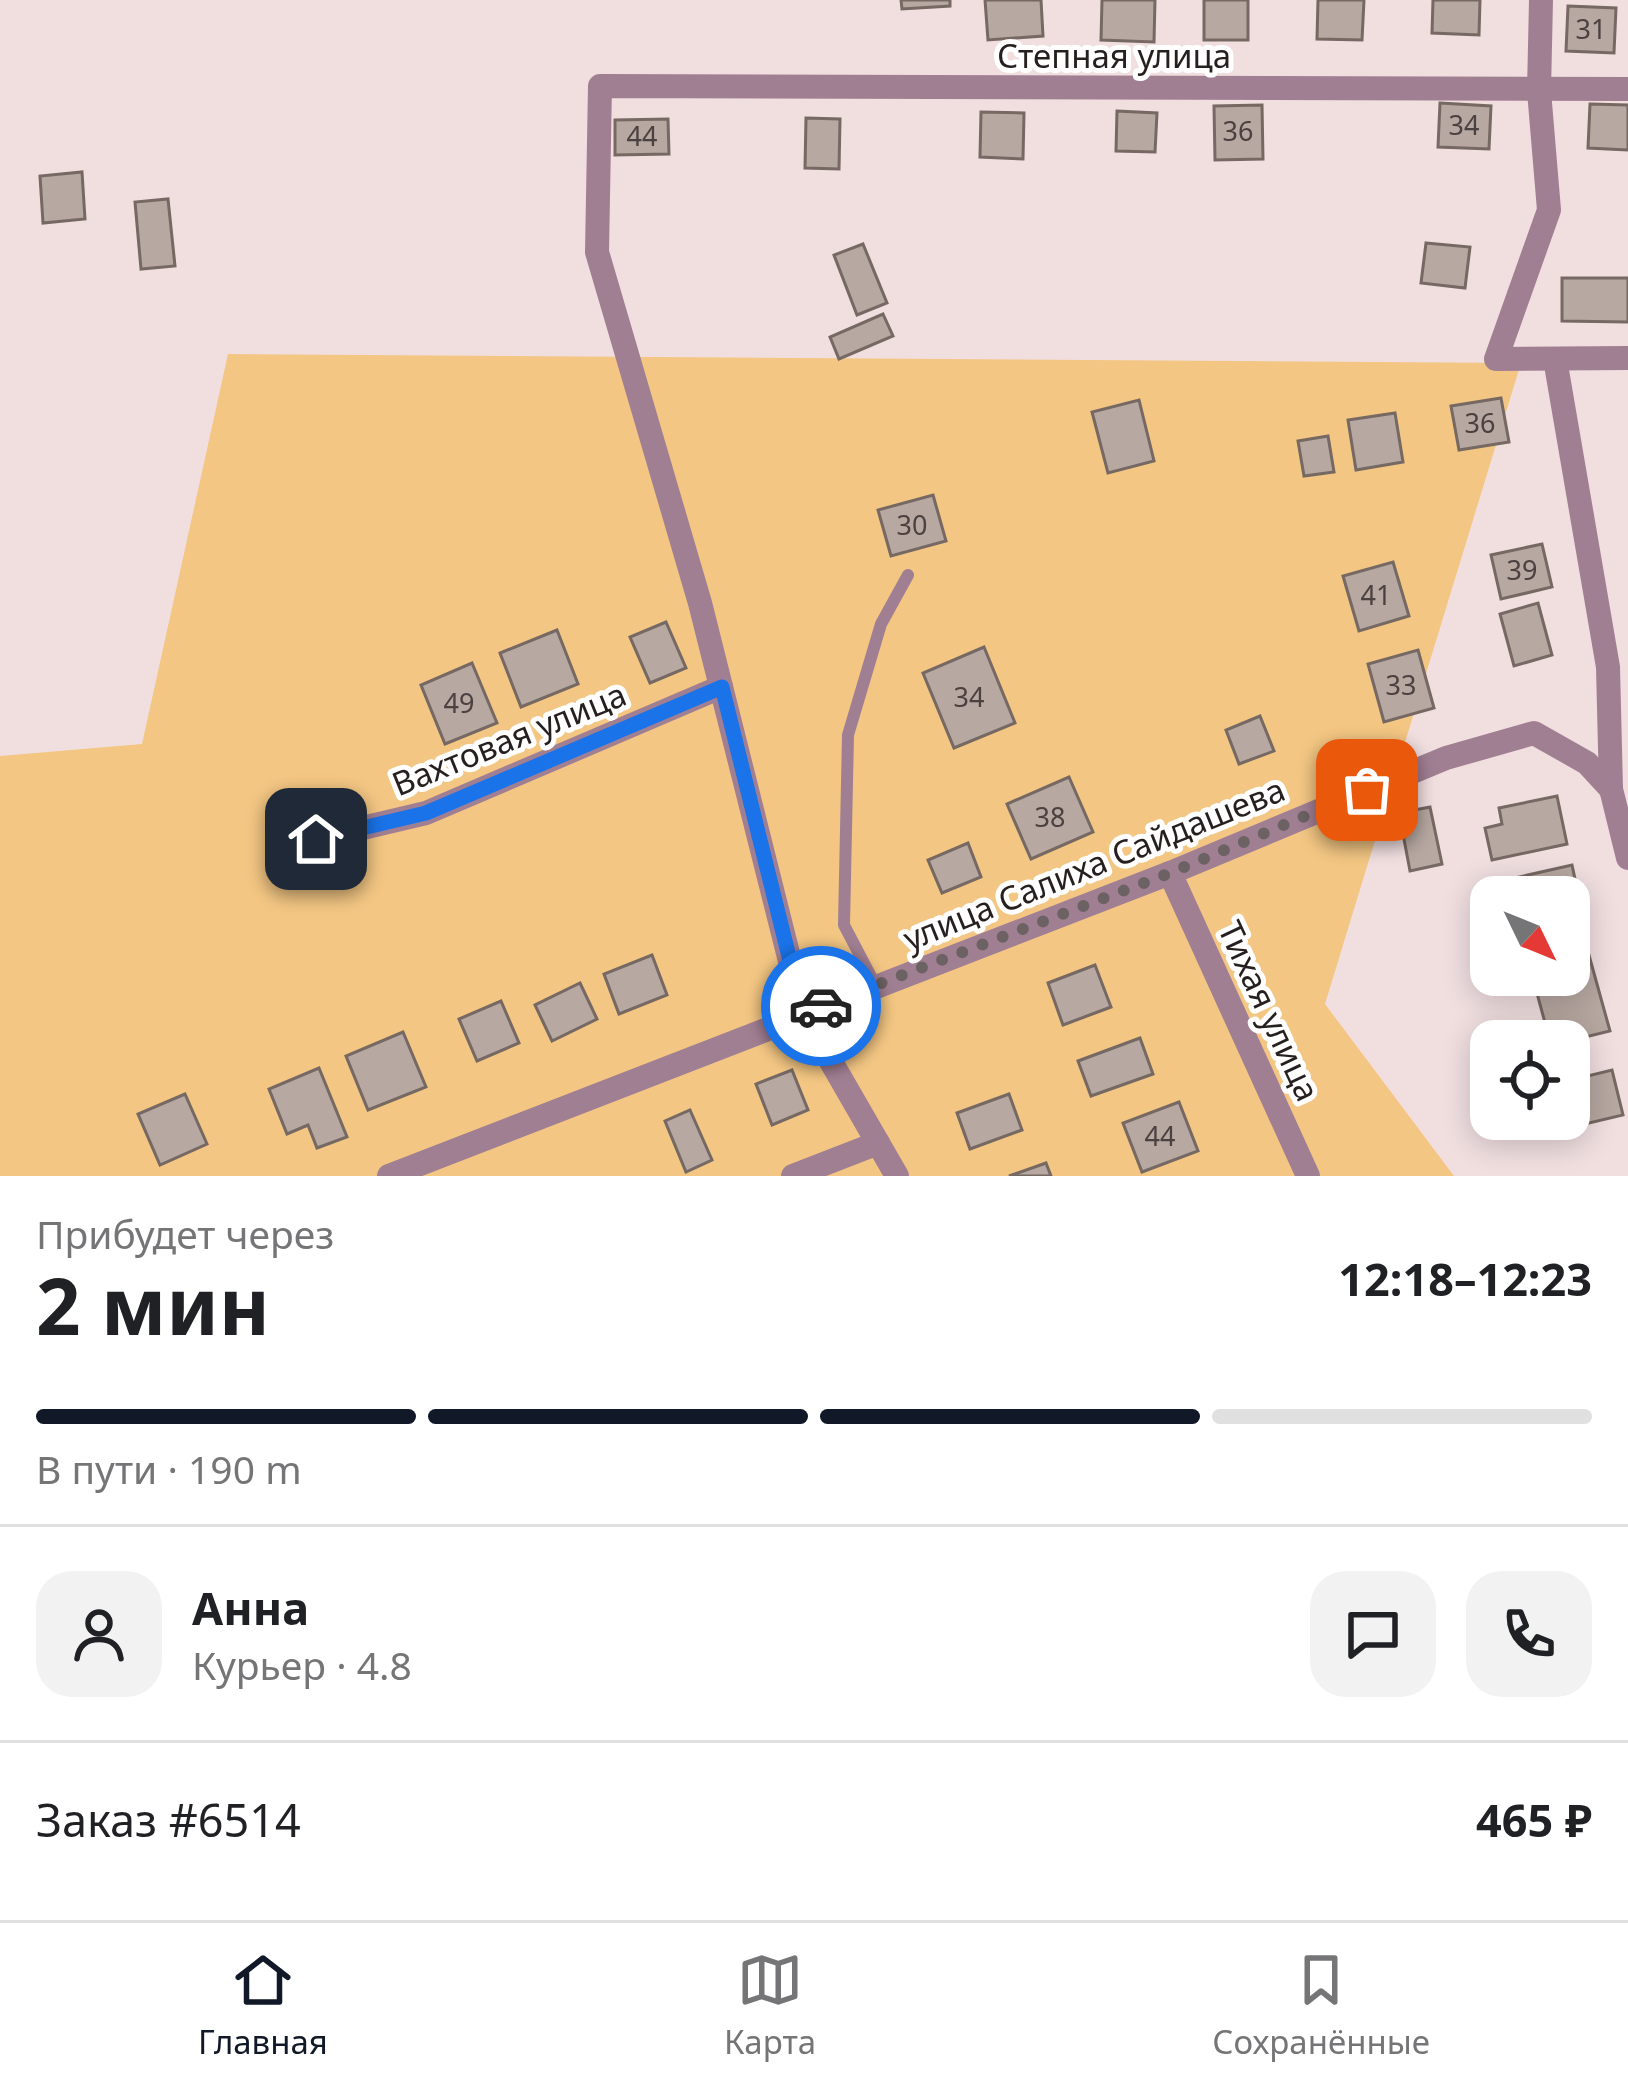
<!DOCTYPE html>
<html lang="ru">
<head>
<meta charset="utf-8">
<style>
	:root { --surface:#fff; --page:#f2f2f2; --text:#202124; --muted:#757577; --line:#e0e0e0; --accent:#111827 }
	body { margin:0; font-family:"Noto Sans",sans-serif; background:var(--page); color:var(--text); height:100vh; display:flex; flex-direction:column; font-size:45px; white-space:nowrap }
	* { box-sizing:border-box; margin:0 }
	p { font-size:39px; color:var(--muted) }
	.icon { flex:none; width:66px; height:66px; fill:none; stroke:currentColor; stroke-width:2; stroke-linecap:round; stroke-linejoin:round }
	.map { position:relative; height:1176px; overflow:hidden }
	.drawer { display:flex; flex-direction:column; background:var(--surface); flex:1 }
	.drawer>* { flex:none }
	.needle { width:78px; rotate:133deg }
	.buttons { position:absolute; left:1470px; top:876px; display:grid; gap:24px }
	.buttons a { display:grid; place-items:center; width:120px; height:120px; border-radius:24px; background:var(--surface); box-shadow:0 6px 30px #0003; font-size:60px }
	.pin { position:absolute; display:grid; place-items:center; width:102px; height:102px; color:#fff; margin:-51px; border-radius:24px; box-shadow:0 6px 18px #0006 }
	.courier { position:absolute; display:grid; place-items:center; width:120px; height:120px; margin:-60px; border:9px solid #1a73e8; border-radius:50%; background:#fff; color:#222; box-shadow:0 3px 15px #0007 }
	.head em { font-style:normal; font-weight:700 }
	.head div { display:flex; flex-direction:column-reverse }
	.head { display:flex; align-items:center; justify-content:space-between; height:204px; padding:0 36px }
	h1 { font-size:78px; font-weight:700; line-height:90px }
	.bar { display:grid; grid-template-columns:repeat(4,1fr); gap:18px 12px; align-content:center; height:144px; padding:0 36px }
	.bar i { height:15px; border-radius:9px; background:var(--line) }
	.bar .on { background:var(--accent) }
	.bar p { grid-column:span 4 }
	.line { display:flex; align-items:center; gap:30px; padding:0 36px; border-top:3px solid var(--line) }
	.line div { flex:1 }
	.round { display:grid; place-items:center; flex:none; width:126px; height:126px; border-radius:36px; background:var(--page) }
	.tabs { display:flex; justify-content:space-around; align-items:center; height:168px; border-top:3px solid var(--line); background:var(--surface); font-size:33px; color:var(--muted) }
	.tabs a { display:grid; justify-items:center; gap:6px }
	.tabs .on { color:var(--accent) }
	.map>svg:first-child { display:block }
	.green { fill:#f3c683 }
	.building { fill:#b7a8a1; stroke:#766862; stroke-width:3 }
	.lines { fill:none; stroke-linecap:round; stroke-linejoin:round }
	.lane { stroke:#a17f93; stroke-width:12 }
	.street { stroke:#a17f93; stroke-width:24 }
	.done { stroke:#6d6263; stroke-width:12; stroke-dasharray:0 21.6 }
	.route { stroke:#1a73e8; stroke-width:15 }
	.labels { text-anchor:middle; stroke-width:10; stroke-linejoin:round; paint-order:stroke }
	.number-label { font-size:27px; fill:#4a4140 }
	.street-label { font-size:33px; fill:#261f1f; stroke:#fff }
</style>
</head>
<body>
<div class="map">
<svg width="1628" height="1176" viewBox="0 0 1628 1176">
	<rect width="100%" height="100%" fill="#f1dfe0"/>
	<polygon class="green" points="228,354 1521,363 1325,1004 1454,1176 0,1176 0,756 142,744"/>
	<g class="building">
		<polygon points="901,0 950,0 950,6 902,9"/>
		<polygon points="985,0 1041,0 1043,36 988,40"/>
		<polygon points="1102,0 1155,0 1154,42 1101,40"/>
		<rect x="1204" y="0" width="44" height="40"/>
		<polygon points="1318,0 1364,0 1362,40 1317,39"/>
		<polygon points="1433,0 1480,0 1479,35 1432,33"/>
		<polygon points="1568,6 1616,8 1614,53 1566,51"/>
		<polygon points="1440,103 1491,106 1489,149 1438,147"/>
		<polygon points="1590,104 1628,105 1628,150 1588,148"/>
		<polygon points="1262,105 1263,159 1215,160 1214,106"/>
		<polygon points="1117,111 1157,113 1155,152 1116,151"/>
		<polygon points="981,112 1024,113 1023,159 980,157"/>
		<polygon points="806,118 840,119 839,169 805,168"/>
		<polygon points="668,119 669,154 615,155 615,120"/>
		<polygon points="82,172 85,219 43,223 40,176"/>
		<polygon points="168,199 175,266 141,269 135,202"/>
		<polygon points="1426,243 1470,247 1465,288 1421,283"/>
		<polygon points="863,244 887,303 857,315 834,255"/>
		<polygon points="1562,278 1628,278 1628,322 1562,321"/>
		<polygon points="883,314 893,336 839,359 830,337"/>
		<polygon points="1501,398 1509,442 1459,450 1451,406"/>
		<polygon points="1139,400 1154,461 1108,473 1092,412"/>
		<polygon points="1395,413 1403,462 1356,470 1348,420"/>
		<polygon points="1328,436 1334,472 1304,476 1298,441"/>
		<polygon points="933,495 946,541 891,556 878,510"/>
		<polygon points="1542,544 1552,587 1501,599 1491,555"/>
		<polygon points="1393,562 1409,616 1359,631 1343,576"/>
		<polygon points="1538,603 1552,655 1514,666 1500,614"/>
		<polygon points="666,622 686,668 650,683 630,637"/>
		<polygon points="557,630 578,684 521,707 500,653"/>
		<polygon points="984,647 1015,723 954,748 923,673"/>
		<polygon points="1418,650 1434,708 1384,722 1368,664"/>
		<polygon points="472,663 497,723 445,744 421,685"/>
		<polygon points="1260,716 1274,751 1239,764 1226,730"/>
		<polygon points="1069,777 1093,832 1031,859 1007,804"/>
		<polygon points="1557,796 1567,844 1492,860 1485,828 1502,824 1499,808"/>
		<polygon points="1430,807 1442,864 1410,871 1399,813"/>
		<polygon points="968,843 981,877 942,893 928,860"/>
		<polygon points="1572,865 1580,902 1569,905 1569,897 1524,897 1519,877"/>
		<polygon points="1587,948 1610,1031 1569,1041 1550,1041 1532,975 1569,975 1569,953"/>
		<polygon points="652,955 667,995 619,1014 604,974"/>
		<polygon points="1095,965 1111,1007 1063,1025 1048,983"/>
		<polygon points="580,983 597,1019 552,1041 535,1005"/>
		<polygon points="501,1001 519,1043 477,1061 459,1019"/>
		<polygon points="403,1032 426,1087 368,1110 346,1056"/>
		<polygon points="1140,1038 1153,1074 1091,1096 1078,1061"/>
		<polygon points="319,1068 347,1137 317,1148 308,1125 287,1134 269,1089"/>
		<polygon points="792,1070 808,1110 772,1125 756,1084"/>
		<polygon points="1612,1070 1623,1115 1585,1124 1575,1079"/>
		<polygon points="185,1094 207,1144 160,1165 138,1114"/>
		<polygon points="1009,1094 1022,1130 970,1149 957,1113"/>
		<polygon points="1179,1102 1198,1151 1142,1172 1123,1123"/>
		<polygon points="690,1110 712,1160 686,1172 665,1121"/>
		<polygon points="1046,1163 1051,1176 1009,1176"/>
	</g>
	<g class="lines">
		<polyline class="lane" points="876,986 844,925 848,735 881,624 908,575"/>
		<g class="street">
			<polyline points="1541,0 1539,91 1549,210 1496,359 1628,358"/>
			<polyline points="1555,359 1608,667 1611,789 1628,858"/>
			<polyline points="316,839 426,813 721,687"/>
			<polyline points="1170,873 1308,1176"/>
			<polyline points="389,1176 1170,873 1446,758 1534,733 1587,763 1611,789"/>
			<polyline points="793,1176 878,1143"/>
			<polyline points="897,1176 803,1013 700,603 597,252 600,86 1628,89"/>
		</g>
	</g>
	<g class="lines">
		<polyline class="done" points="821,1006 1170,873 1367,790"/>
		<polyline class="route" points="316,839 426,813 722,687 803,1013 821,1006"/>
	</g>
	<g class="labels">
		<g class="number-label">
			<text x="1591" y="39">31</text>
			<text x="1464" y="135">34</text>
			<text x="1238" y="141">36</text>
			<text x="642" y="146">44</text>
			<text x="1480" y="433">36</text>
			<text x="912" y="535">30</text>
			<text x="1522" y="580">39</text>
			<text x="1376" y="605">41</text>
			<text x="1401" y="695">33</text>
			<text x="969" y="707">34</text>
			<text x="459" y="713">49</text>
			<text x="1050" y="827">38</text>
			<text x="1160" y="1146">44</text>
		</g>
		<g class="street-label">
			<text x="1114" y="68">Степная улица</text>
			<text transform="translate(509 739) rotate(-22)" y="12">Вахтовая улица</text>
			<text transform="translate(1094 864) rotate(-22)" y="12">улица Салиха Сайдашева</text>
			<text transform="translate(1269 1011) rotate(65)" y="12">Тихая улица</text>
		</g>
	</g>
</svg>
<div class="buttons">
<a><svg class="needle" viewBox="-14 -14 28 28"><path d="M0-13l5 13h-10z" fill="#e53935"/><path d="M0 13l5-13h-10z" fill="#757577"/></svg></a>
<a><svg class="icon" aria-label="locate" viewBox="0 0 24 24"><circle cx="12" cy="12" r="6"/><path d="M12 2v4M12 18v4M2 12h4M18 12h4"/></svg></a>
</div>
<div class="pin" style="left:1367px;top:790px;background:#ea580c"><svg class="icon" aria-label="bag" viewBox="0 0 24 24"><path d="M5 8h14l-1 12H6zM9 8a3 3 0 0 1 6 0"/></svg></div>
<div class="pin" style="left:316px;top:839px;background:#1f2937"><svg class="icon" aria-label="home" viewBox="0 0 24 24"><path d="M3 11l9-7 9 7M6 9v11h12V9"/></svg></div>
<div class="courier" style="left:821px;top:1006px"><svg class="icon" aria-label="car" viewBox="0 0 24 24"><path d="M5 17H2v-5l4-1 3-4h7l3 4 3 1v5h-3M9 17h6M6 11h13"/><circle cx="7" cy="17" r="2"/><circle cx="17" cy="17" r="2"/></svg></div>
</div>
<section class="drawer">
<div class="head"><div><h1>2 мин</h1><p>Прибудет через</p></div><em>12:18–12:23</em></div>
<div class="bar"><i class="on"></i><i class="on"></i><i class="on"></i><i></i><p>В пути · 190 m</p></div>
<div class="line" style="height:216px"><a class="round"><svg class="icon" aria-label="person" viewBox="0 0 24 24"><circle cx="12" cy="8" r="4"/><path d="M4 21q1-7 8-7t8 7"/></svg></a><div><b>Анна</b><p>Курьер · 4.8</p></div><a class="round"><svg class="icon" aria-label="chat" viewBox="0 0 24 24"><path d="M4 5h16v11H9l-5 4z"/></svg></a><a class="round"><svg class="icon" aria-label="phone" viewBox="0 0 24 24"><path d="M5 4h4l2 5-3 2q2 4 5 5l2-3 5 2v4C11 20 4 13 5 4z"/></svg></a></div>
<div class="line" style="height:156px"><div>Заказ #6514</div><b>465 ₽</b></div>
</section>
<nav class="tabs">
<a class="on"><svg class="icon" aria-label="home" viewBox="0 0 24 24"><path d="M3 11l9-7 9 7M6 9v11h12V9"/></svg>Главная</a>
<a><svg class="icon" aria-label="map" viewBox="0 0 24 24"><path d="M3 6l6-2 6 2 6-2v14l-6 2-6-2-6 2zM9 4v14M15 6v14"/></svg>Карта</a>
<a><svg class="icon" aria-label="saved" viewBox="0 0 24 24"><path d="M7 4h10v16l-5-4-5 4z"/></svg>Сохранённые</a>
</nav>
</body>
</html>
